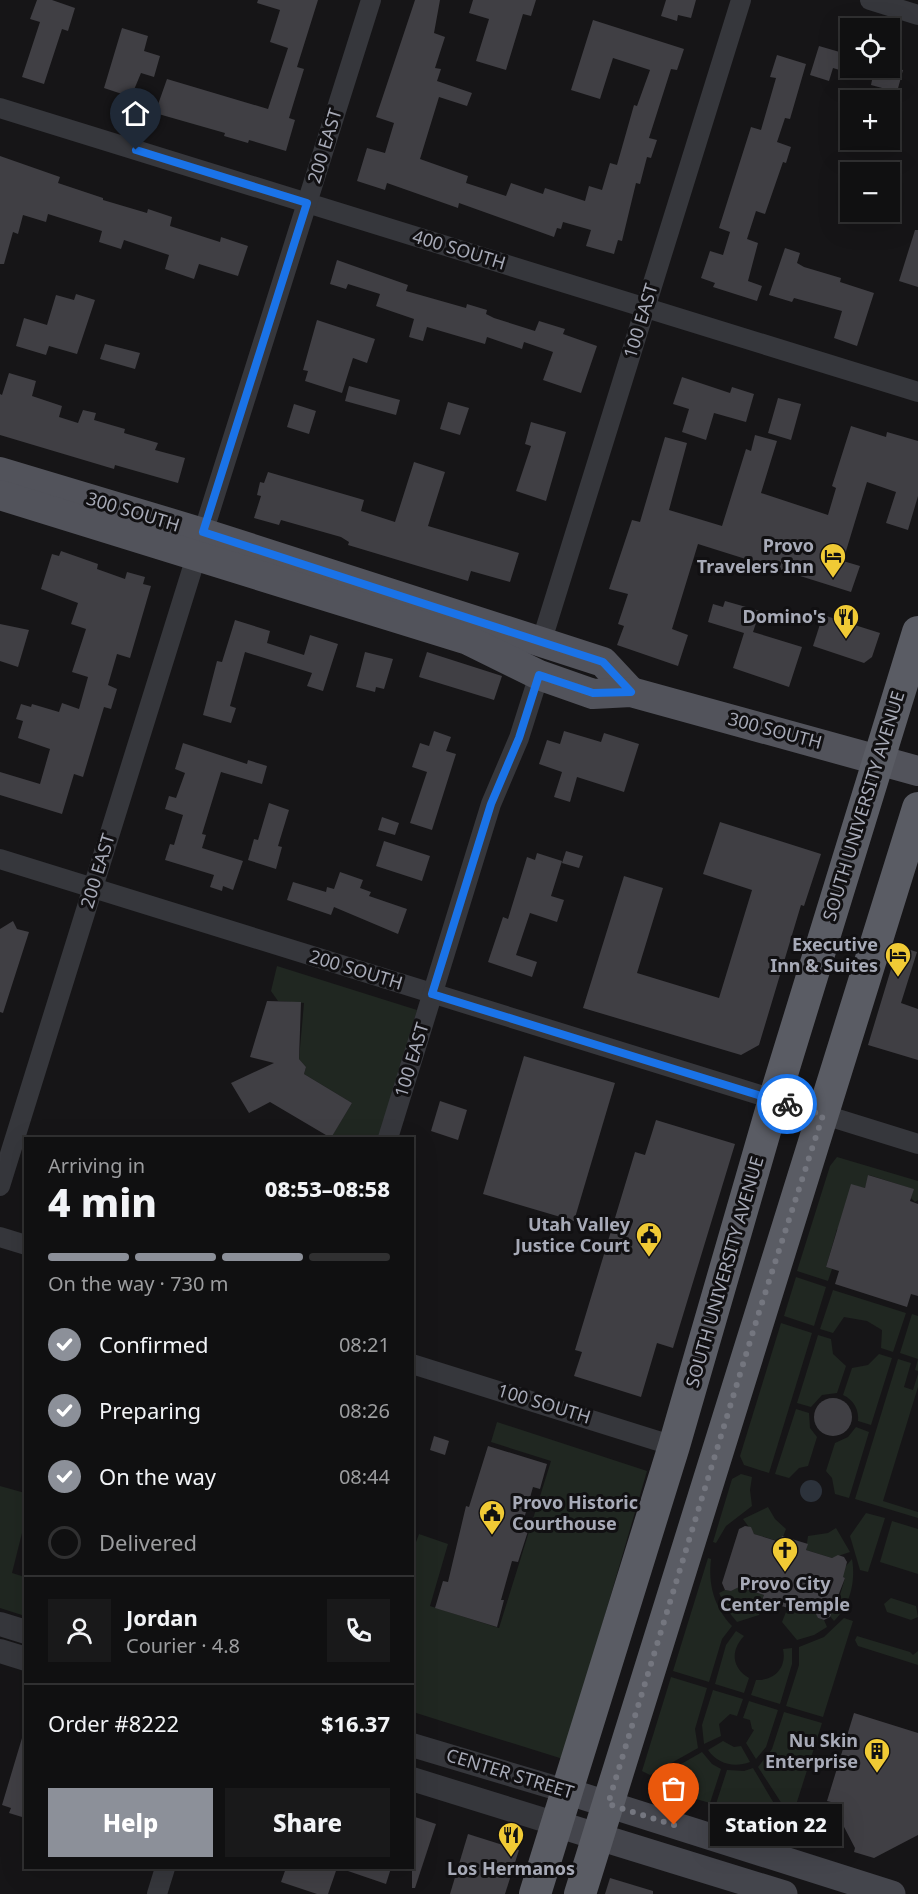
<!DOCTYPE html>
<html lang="en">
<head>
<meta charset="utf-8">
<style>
	:root { --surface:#101011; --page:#19191a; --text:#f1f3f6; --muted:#9c9d9f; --line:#303031; --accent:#8c9099 }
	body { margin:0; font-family:"Noto Sans",sans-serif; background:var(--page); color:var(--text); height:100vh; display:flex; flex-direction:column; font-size:22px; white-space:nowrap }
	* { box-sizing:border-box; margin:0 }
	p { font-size:20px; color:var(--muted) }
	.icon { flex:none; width:33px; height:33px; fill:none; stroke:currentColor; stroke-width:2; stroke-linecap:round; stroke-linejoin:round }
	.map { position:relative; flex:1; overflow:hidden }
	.panel { position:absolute; left:24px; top:1137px; width:390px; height:732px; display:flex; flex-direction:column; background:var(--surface); border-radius:0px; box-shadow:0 6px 24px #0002,0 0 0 2px var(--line) }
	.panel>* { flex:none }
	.tools { position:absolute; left:840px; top:18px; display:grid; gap:12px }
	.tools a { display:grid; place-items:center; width:60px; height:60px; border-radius:0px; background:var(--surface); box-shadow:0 6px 24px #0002,0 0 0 2px var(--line); font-size:30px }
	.pin { position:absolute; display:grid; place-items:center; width:51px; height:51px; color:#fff; margin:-62px -26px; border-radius:50% 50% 50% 0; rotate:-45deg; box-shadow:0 0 6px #0007 }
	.pin .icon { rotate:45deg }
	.courier { position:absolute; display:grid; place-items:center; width:60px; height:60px; margin:-30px; border:4px solid #1a73e8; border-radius:50%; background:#fff; color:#222; box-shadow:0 2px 8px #0007 }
	.bubble { position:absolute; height:42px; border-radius:0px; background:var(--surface); box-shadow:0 6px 24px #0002,0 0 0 2px var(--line); font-size:20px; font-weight:800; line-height:42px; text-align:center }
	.headline em { font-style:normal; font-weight:800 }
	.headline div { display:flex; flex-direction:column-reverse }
	.headline { display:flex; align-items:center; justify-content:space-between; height:102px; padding:0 24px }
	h1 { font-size:39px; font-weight:800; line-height:45px }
	.bar { display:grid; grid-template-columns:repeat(4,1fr); gap:9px 6px; align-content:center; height:72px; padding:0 24px }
	.bar i { height:8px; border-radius:4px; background:var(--line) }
	.bar .selected { background:var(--accent) }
	.bar p { grid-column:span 4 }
	.line { display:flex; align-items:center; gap:15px; padding:0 24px; border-top:2px solid var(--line) }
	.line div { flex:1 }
	.round { display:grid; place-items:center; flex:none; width:63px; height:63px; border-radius:0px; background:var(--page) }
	ol { padding:0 24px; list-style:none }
	li { display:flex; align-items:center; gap:18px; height:66px }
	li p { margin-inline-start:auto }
	li .icon { padding:6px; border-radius:50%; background:var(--accent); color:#fff; stroke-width:4 }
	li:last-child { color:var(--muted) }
	li i { width:33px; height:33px; border:3px solid var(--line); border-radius:50% }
	.action { display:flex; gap:12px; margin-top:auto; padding:12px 24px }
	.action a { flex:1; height:69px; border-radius:0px; background:var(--accent); color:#fff; font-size:24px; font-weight:800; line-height:69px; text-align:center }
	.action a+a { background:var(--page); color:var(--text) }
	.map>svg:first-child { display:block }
	.green { fill:#202721 }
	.water { fill:#2c323b }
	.building { fill:#403f44 }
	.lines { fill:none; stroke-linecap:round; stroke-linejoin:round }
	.minor { stroke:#36373c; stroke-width:20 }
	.tertiary { stroke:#36373c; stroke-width:24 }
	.secondary { stroke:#44454c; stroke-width:27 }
	.primary { stroke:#52535b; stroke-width:30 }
	.trunk { stroke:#5a5c64; stroke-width:32 }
	.done { stroke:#74767f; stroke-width:6; stroke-dasharray:0 10.8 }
	.route { stroke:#1a73e8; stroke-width:8 }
	.labels { text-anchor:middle; stroke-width:6; stroke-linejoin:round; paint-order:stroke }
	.street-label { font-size:18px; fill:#a7aab7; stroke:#111012 }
	.poi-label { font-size:18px; font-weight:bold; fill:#a7aab7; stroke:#111012; text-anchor:end }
</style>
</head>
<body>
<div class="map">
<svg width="918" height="1894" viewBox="0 0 918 1894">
	<rect width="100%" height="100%" fill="#161517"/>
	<g class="green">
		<polygon points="277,966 417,1010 379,1138 337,1138 332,1136 352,1103 304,1074 306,1067 299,1059 304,1003 278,1001 271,991"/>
		<polygon points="837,1157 918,1181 918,1200 915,1202 911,1198 913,1189 869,1175 865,1188 851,1185 850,1232 837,1229 826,1267 832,1269 828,1281 797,1271 830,1166"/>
		<polygon points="796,1277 826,1287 814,1326 784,1316"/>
		<polygon points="833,1290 906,1313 893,1352 881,1348 882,1330 867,1321 844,1317 833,1333 820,1329"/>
		<polygon points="912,1314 918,1316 918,1371 915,1370 918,1359 900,1353"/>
		<polygon points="781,1323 812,1333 769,1473 744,1465 740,1456"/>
		<polygon points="818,1335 831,1339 833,1354 846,1366 837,1393 822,1395 811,1407 797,1403"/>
		<path d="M879,1354L892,1358L871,1425L858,1421C859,1410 854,1400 843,1395L852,1368L868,1365Z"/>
		<polygon points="898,1359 911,1363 904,1387 913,1390 918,1374 918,1387 883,1501 918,1512 918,1518 855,1499"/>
		<polygon points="796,1409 809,1413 810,1428 817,1437 808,1466 799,1468 789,1478 775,1474"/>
		<polygon points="497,1422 647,1471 563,1759 413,1712 412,1553 419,1534 448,1544 430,1606 499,1628 551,1461 491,1442"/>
		<polygon points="856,1427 869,1432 849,1498 835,1494 832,1478 826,1471 835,1443 848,1437"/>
		<polygon points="741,1474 752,1477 750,1490 752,1506 726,1526 716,1543 713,1542 732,1479"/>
		<polygon points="0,1486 25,1493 25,1521 12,1573 25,1577 25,1616 0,1608"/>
		<polygon points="768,1507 775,1519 786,1529 781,1542 754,1534 743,1519"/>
		<polygon points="866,1513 885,1518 868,1572 860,1570 850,1536"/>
		<polygon points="892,1521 918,1529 918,1574 880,1562"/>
		<polygon points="836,1528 850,1552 832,1558 806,1550 808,1536 828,1533"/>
		<path d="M708,1558L711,1559C708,1584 714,1607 732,1626L722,1639L709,1682L673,1671Z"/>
		<path d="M852,1559C856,1582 850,1605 834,1621L830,1616V1600L838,1602L845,1578L838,1575Z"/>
		<polygon points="738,1587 764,1595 759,1615 737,1622 728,1611 719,1593 725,1590 731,1591"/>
		<polygon points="891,1598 916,1606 918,1617 911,1620 887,1612 884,1604"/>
		<polygon points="790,1602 816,1610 818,1618 824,1620 827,1627 814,1635 797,1640 782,1622"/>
		<polygon points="844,1618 853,1621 823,1717 786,1706 799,1665 799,1647 824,1637"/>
		<path d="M736,1631L744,1636C730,1651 732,1668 749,1678L744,1693L715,1684L726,1645Z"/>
		<polygon points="857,1636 910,1652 913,1655 918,1651 918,1665 858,1646 855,1640"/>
		<path d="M792,1648V1664L780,1704L751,1695L756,1680C775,1681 787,1667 783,1649Z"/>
		<polygon points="671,1677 707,1688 695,1729 698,1748 650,1775 642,1771"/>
		<polygon points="713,1690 743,1699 737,1716 730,1714 719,1724 721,1736 704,1744 702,1725"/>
		<polygon points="749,1701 778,1710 766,1747 756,1759 746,1743 754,1730 752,1729 750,1720 743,1718"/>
		<polygon points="784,1712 822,1723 796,1805 784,1807 758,1767 772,1749"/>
		<path d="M723,1741L734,1747L741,1746L750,1762C734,1768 718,1764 708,1750Z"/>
		<polygon points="702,1752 712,1764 721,1769 710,1803 657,1788 657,1778"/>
		<polygon points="753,1768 785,1822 783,1825 716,1804 727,1770 744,1771"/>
	</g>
	<circle class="water" cx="811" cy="1491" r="11"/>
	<g class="building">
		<polygon points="37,0 52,0 75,8 68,31 62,29 44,84 22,77 40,22 30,19"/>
		<polygon points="258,0 318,0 297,67 304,69 289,118 295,120 286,151 249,140 248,143 224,136 225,133 155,113 167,79 268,109 288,48 270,42 280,10 257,3"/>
		<polygon points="415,0 440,0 434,33 445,37 435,68 441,69 437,81 472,93 467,106 439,97 420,159 468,176 466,183 506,196 511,183 543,194 545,188 585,201 589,186 602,190 610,163 617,165 634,105 637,106 650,70 613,58 600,99 571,90 593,20 684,49 677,70 671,69 649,138 657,140 651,158 647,157 640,184 636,183 622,241 618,240 614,254 586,246 591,230 563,222 561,229 557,228 554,237 459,203 458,208 387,183 385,190 357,181 367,148 385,153 394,123 376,117"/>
		<polygon points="473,0 536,0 531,16 523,14 506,70 476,61 489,19 469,13"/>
		<polygon points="666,0 696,0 691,18 678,15 677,21 661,16"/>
		<polygon points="122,28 148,36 144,51 160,56 154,77 141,73 131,97 104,88"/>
		<polygon points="819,46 850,55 850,68 893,68 903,70 897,92 871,85 872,80 833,68 829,81 810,75"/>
		<polygon points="777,55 806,64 790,119 785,118 777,142 791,147 786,163 783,162 765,214 756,211 747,239 758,243 748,281 762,286 757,301 713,287 715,283 701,278 710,251 723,255 730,232 719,228 751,127 761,130 776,78 770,77"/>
		<polygon points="0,156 60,177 58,183 103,198 103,200 147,213 148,209 172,217 170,226 220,242 221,237 248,246 238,276 199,264 194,279 165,269 169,255 124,240 121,249 99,242 102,231 48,214 46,222 23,215 18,234 13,232 4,264 0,264"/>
		<polygon points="915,230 918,230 918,287 899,281"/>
		<polygon points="785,248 800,253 797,263 804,267 841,278 840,282 874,293 857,346 834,338 842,311 794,298 792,302 769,295"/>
		<polygon points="337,260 408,285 406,291 466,308 467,304 487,310 486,314 494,318 535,331 539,321 565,329 563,334 597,346 581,393 543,380 553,352 524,342 522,349 487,337 485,344 427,327 423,341 409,337 414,319 376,306 380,294 348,284 346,289 330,284"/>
		<polygon points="76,294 95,300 77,354 49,346 46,355 16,346 24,318 47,325 56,295 74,300"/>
		<polygon points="317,320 375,339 367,363 353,358 342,393 305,381 308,371 303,370"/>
		<polygon points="105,344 140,353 135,369 100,359"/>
		<polygon points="9,373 36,381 32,396 62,406 59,417 78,423 83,410 96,413 94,420 125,429 124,433 158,443 155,450 185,458 178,483 115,465 114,469 0,435 0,394 2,395"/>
		<polygon points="682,377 730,393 732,387 754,394 746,422 714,413 706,440 682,432 689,409 673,404"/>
		<polygon points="349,386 400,400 396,415 345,401"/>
		<polygon points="778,398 801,404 791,440 768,433"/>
		<polygon points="448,402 469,408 460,435 440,429"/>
		<polygon points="294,404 316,411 309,434 287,427"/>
		<polygon points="531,422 566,432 546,501 516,491 531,446 525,444"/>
		<polygon points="851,426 886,437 887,432 918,441 918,496 908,530 886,523 896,492 867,482 843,561 860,566 851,592 698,544 672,629 688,635 678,666 617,645 624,626 618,624 628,594 609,589 632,520 640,522 665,437 687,443 669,510 722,526 746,449 751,451 755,435 777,441 761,493 828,515 836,488 832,486"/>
		<polygon points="414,462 445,472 428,526 519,553 510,582 471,571 468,581 348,545 349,542 341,537 281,520 279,525 254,518 261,496 257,495 260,482 264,483 268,472 364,500 361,511 395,522"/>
		<polygon points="61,551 98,564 97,569 125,579 127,572 145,577 143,584 151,586 130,658 117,654 108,685 117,689 111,709 104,707 83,777 74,774 62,814 0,795 0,772 40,784 50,749 18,738 23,721 16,719 21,704 31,707 32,704 59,712 62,703 79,709 88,677 72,672 86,629 71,624 78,603 41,589 52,554 59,556"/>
		<polygon points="725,601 760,611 753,632 802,647 789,687 733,668 744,633 708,622 713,604 723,607"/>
		<polygon points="823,615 880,633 872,657 864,663 813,646"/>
		<polygon points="235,620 270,631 267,643 304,655 310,635 338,644 323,691 307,686 312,673 245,652 230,706 236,708 231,723 203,715 217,661 222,662"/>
		<polygon points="0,624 29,630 18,667 0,661"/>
		<polygon points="365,652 393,659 384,689 376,687 375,692 356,687"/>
		<polygon points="427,652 502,676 494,700 419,677"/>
		<polygon points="434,731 451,737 446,751 456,754 432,830 410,823 427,772 412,767 420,743 429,746"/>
		<polygon points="564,731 601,742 604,733 639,744 624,792 577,777 570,802 554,797 562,772 539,764 547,740 560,744"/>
		<polygon points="183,743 247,764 248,760 267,766 262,784 221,772 202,834 206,835 202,848 243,861 233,890 223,886 222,891 210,887 214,875 165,860 170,844 174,845 183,815 165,809 169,796 176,798 185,773 175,769"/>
		<polygon points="269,803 289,810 278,846 282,847 276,869 248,860 254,839 258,840"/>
		<polygon points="382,817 399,823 395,835 378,830"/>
		<polygon points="720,822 821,854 804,906 801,905 759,1045 741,1055 583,1008 624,876 663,888 637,973 719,998 752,890 703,874"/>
		<polygon points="384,841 430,856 422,881 376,866"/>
		<polygon points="566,851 583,856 579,868 562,863"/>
		<polygon points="537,853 562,861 551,896 564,900 557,922 530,913 516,955 537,962 532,977 488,962 503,917 508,919 527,857 535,860"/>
		<polygon points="340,872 363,880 360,888 371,892 369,896 407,909 398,934 334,907 331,915 287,900 293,882 326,892 327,887 334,889"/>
		<polygon points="13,921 17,929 29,932 3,1013 0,1012 0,929"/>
		<polygon points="898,946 917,952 901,1003 918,1009 918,1060 868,1045"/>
		<polygon points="267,1001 301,1002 299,1059 306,1067 304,1074 352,1103 331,1138 270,1102 249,1113 231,1083 274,1063 250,1057"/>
		<polygon points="524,1056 615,1083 574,1221 483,1194"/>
		<polygon points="440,1101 467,1110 458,1140 431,1131"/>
		<polygon points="656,1120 735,1144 673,1348 657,1343 641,1397 574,1376 582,1352 575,1350 635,1152 645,1155"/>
		<polygon points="868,1175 914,1189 910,1201 918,1204 918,1296 911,1294 907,1307 835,1284 839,1271 826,1267 851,1184 865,1188"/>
		<circle cx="833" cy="1417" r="19"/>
		<polygon points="434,1436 449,1441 445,1455 430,1450"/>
		<polygon points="488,1446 547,1464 540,1489 533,1487 522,1526 529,1528 518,1562 512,1561 501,1600 504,1600 497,1627 435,1608 443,1581 448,1582 466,1506 469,1507"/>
		<polygon points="745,1526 751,1527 754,1534 780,1542 782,1536 808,1544 806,1550 832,1558 838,1555 844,1557 847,1562 843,1577 845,1578 830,1617 824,1620 818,1618 814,1610 790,1602 788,1608 762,1600 764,1595 739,1587 731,1591 725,1590 722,1583 739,1529"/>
		<polygon points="854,1713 918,1733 918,1835 874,1858 854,1852 855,1848 831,1802 827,1801"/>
		<polygon points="22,1738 26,1738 26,1807 22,1817 9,1813 11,1808 2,1805"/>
		<polygon points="412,1816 436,1824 415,1888 412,1888"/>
		<polygon points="468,1834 519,1850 505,1894 450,1894"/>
		<polygon points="286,1868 337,1868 328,1894 317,1894 281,1882"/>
		<polygon points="345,1868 391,1868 386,1884 345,1870"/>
		<polygon points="610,1878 653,1891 653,1894 605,1894"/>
	</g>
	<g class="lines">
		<g class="minor">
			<polyline points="870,0 918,15"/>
			<polyline points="0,108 918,392"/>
			<polyline points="203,533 371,0"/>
			<polyline points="541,643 741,0"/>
			<polyline points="0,859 918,1144"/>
			<polyline points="388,1138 491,804 519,738 539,675"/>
			<polyline points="0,1186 196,557"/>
			<polyline points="0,1237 26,1245"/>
			<polyline points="412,1364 674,1446"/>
			<polyline points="157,1894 165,1868"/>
		</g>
		<g class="tertiary">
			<polyline points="0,1624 26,1632"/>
			<polyline points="0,1651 26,1659"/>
			<polyline points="412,1745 566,1791"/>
			<polyline points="412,1779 557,1824"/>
		</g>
		<g class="secondary">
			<polyline points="566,1791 892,1894"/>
			<polyline points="557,1824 784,1894"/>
		</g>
		<g class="primary">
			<polyline points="0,472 203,533 603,662 631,692"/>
			<polyline points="0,495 468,640 539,675 593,694 631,692 918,771"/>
		</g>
		<g class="trunk">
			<polyline points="535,1894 674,1446 774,1100 918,632"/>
			<path d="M580,1894C692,1532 805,1170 918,808"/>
		</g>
	</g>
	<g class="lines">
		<polyline class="done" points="674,1825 608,1804 760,1309 823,1115 787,1104"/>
		<polyline class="route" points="136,150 307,203 203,532 603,662 631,692 593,693 539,675 519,738 491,804 432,994 787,1104"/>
	</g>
	<defs>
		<g id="hotel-pin" transform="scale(1.35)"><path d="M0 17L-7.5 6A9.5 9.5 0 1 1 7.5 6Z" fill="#f0ca35" stroke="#111012"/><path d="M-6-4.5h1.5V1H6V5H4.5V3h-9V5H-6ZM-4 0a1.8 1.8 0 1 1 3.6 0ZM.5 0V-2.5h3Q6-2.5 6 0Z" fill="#111"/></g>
		<g id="restaurant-pin" transform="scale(1.35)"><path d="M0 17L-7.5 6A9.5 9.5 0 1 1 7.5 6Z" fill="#f0ca35" stroke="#111012"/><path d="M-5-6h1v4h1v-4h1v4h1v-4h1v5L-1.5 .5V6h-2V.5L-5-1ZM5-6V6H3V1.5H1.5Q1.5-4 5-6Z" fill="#111"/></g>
		<g id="civic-pin" transform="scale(1.35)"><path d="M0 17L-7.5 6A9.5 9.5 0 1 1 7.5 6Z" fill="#f0ca35" stroke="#111012"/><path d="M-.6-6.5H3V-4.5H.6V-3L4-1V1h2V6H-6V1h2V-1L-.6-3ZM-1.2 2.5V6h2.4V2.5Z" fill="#111"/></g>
		<g id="church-pin" transform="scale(1.35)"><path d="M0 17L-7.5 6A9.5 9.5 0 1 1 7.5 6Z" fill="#f0ca35" stroke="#111012"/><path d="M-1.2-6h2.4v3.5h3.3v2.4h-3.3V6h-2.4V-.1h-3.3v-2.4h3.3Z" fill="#111"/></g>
		<g id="building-pin" transform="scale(1.35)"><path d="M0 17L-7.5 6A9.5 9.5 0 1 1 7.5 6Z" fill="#f0ca35" stroke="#111012"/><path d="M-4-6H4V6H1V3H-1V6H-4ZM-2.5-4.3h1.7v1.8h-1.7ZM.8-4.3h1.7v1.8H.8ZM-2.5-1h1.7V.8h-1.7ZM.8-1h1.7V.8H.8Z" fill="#111"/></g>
	</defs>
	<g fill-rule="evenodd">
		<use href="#hotel-pin" x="833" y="556"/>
		<use href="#restaurant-pin" x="846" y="617"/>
		<use href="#hotel-pin" x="898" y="955"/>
		<use href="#civic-pin" x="649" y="1235"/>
		<use href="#civic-pin" x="492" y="1513"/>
		<use href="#church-pin" x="785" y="1550"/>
		<use href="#building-pin" x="877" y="1751"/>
		<use href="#restaurant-pin" x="511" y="1835"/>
	</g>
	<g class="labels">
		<g class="street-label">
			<text transform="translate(325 146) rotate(-73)" y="6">200 EAST</text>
			<text transform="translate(459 250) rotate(17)" y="6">400 SOUTH</text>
			<text transform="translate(641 321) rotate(-73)" y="6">100 EAST</text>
			<text transform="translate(133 512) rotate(17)" y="6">300 SOUTH</text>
			<text transform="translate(775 731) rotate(15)" y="6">300 SOUTH</text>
			<text transform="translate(864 806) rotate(-73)" y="6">SOUTH UNIVERSITY AVENUE</text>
			<text transform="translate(98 871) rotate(-73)" y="6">200 EAST</text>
			<text transform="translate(356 970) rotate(17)" y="6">200 SOUTH</text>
			<text transform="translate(412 1060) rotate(-73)" y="6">100 EAST</text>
			<text transform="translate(725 1272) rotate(-74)" y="6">SOUTH UNIVERSITY AVENUE</text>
			<text transform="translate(544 1404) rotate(17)" y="6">100 SOUTH</text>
			<text transform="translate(510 1774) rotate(17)" y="6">CENTER STREET</text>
		</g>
		<g class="poi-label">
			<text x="814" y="552">Provo<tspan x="814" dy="21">Travelers Inn</tspan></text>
			<text x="826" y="623">Domino's</text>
			<text x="878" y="951">Executive<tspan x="878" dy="21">Inn &amp; Suites</tspan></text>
			<text x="630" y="1231">Utah Valley<tspan x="630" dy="21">Justice Court</tspan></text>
			<text x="512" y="1509" text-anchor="start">Provo Historic<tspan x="512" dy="21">Courthouse</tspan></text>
			<text x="785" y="1590" text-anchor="middle">Provo City<tspan x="785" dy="21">Center Temple</tspan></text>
			<text x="858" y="1747">Nu Skin<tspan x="858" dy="21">Enterprise</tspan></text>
			<text x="511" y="1875" text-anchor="middle">Los Hermanos</text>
		</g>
	</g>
</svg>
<div class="tools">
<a><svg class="icon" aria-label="locate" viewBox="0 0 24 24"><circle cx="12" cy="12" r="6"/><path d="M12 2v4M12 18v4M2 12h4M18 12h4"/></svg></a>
<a>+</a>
<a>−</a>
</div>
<div class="pin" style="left:674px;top:1825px;background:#ea580c"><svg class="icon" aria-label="bag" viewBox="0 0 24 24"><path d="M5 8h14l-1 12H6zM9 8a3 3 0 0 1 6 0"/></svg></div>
<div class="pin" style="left:136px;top:150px;background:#1f2937"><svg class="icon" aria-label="home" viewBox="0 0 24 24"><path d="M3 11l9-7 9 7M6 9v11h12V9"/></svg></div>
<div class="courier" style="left:787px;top:1104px"><svg class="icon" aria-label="bike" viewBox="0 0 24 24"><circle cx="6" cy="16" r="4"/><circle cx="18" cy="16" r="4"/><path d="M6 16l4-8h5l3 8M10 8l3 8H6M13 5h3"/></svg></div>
<div class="bubble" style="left:710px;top:1804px;width:132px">Station 22</div>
<section class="panel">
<div class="headline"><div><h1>4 min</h1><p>Arriving in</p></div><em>08:53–08:58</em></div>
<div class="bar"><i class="selected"></i><i class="selected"></i><i class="selected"></i><i></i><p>On the way · 730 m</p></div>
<ol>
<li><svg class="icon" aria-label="check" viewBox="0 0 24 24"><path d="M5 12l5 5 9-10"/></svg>Confirmed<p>08:21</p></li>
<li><svg class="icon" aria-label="check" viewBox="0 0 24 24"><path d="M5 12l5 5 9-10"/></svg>Preparing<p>08:26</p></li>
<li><svg class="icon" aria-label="check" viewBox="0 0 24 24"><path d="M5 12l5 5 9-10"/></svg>On the way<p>08:44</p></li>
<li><i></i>Delivered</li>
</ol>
<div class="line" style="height:108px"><a class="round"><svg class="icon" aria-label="person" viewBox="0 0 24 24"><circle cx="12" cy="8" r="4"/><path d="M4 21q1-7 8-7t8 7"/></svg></a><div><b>Jordan</b><p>Courier · 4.8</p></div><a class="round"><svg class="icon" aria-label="phone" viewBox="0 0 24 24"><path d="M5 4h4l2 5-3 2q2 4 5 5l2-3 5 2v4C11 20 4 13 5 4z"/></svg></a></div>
<div class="line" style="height:78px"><div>Order #8222</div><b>$16.37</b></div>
<div class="action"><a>Help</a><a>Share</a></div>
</section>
</div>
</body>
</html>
